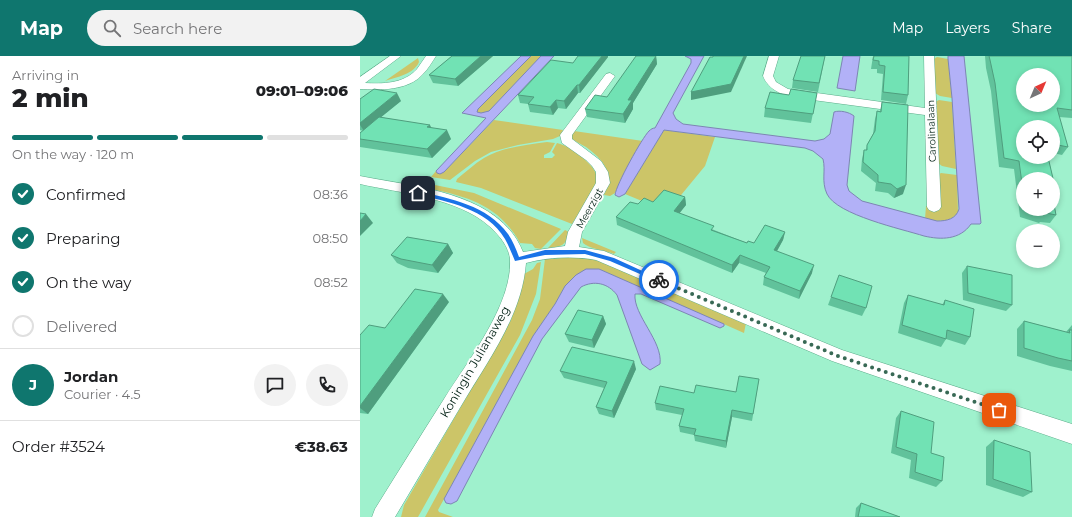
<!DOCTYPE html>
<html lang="en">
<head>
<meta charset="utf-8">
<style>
	:root { --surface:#fff; --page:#f2f2f2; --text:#202124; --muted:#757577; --line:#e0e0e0; --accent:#0f766e }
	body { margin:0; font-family:Montserrat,sans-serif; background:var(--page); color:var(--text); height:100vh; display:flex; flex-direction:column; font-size:15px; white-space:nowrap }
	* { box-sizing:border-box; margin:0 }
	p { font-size:13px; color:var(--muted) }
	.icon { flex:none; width:22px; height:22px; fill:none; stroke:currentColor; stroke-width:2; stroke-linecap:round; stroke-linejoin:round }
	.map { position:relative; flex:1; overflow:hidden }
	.details { display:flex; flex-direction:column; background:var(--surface); width:360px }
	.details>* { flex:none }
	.needle { width:26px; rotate:44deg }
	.buttons { position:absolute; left:656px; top:12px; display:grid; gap:8px }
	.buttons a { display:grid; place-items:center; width:44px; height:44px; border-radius:50%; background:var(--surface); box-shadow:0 2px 6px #0003; font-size:20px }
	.pin { position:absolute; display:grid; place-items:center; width:34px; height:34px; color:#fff; margin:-17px; border-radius:8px; box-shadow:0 2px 6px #0006 }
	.courier { position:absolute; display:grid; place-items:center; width:40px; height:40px; margin:-20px; border:3px solid #1a73e8; border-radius:50%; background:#fff; color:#222; box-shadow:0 1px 5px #0007 }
	.summary em { font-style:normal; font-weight:800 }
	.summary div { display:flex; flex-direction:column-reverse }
	.summary { display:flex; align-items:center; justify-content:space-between; height:68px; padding:0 12px }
	h1 { font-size:26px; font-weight:800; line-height:30px }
	.bar { display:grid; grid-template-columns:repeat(4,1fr); gap:6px 4px; align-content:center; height:48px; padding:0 12px }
	.bar i { height:5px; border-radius:3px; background:var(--line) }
	.bar .on { background:var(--accent) }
	.bar p { grid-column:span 4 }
	.line { display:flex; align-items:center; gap:10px; padding:0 12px; border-top:1px solid var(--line) }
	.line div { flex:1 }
	.round { display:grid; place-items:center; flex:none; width:42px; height:42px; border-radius:21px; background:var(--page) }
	ol { padding:0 12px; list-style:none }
	li { display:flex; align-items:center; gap:12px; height:44px }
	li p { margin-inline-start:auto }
	li .icon { padding:4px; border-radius:50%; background:var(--accent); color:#fff; stroke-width:4 }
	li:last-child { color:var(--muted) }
	li i { width:22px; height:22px; border:2px solid var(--line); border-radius:50% }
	header { display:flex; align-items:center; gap:24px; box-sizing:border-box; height:56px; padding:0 20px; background:var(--accent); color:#fff }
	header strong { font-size:19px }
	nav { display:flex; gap:22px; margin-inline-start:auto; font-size:14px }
	.search { width:280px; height:36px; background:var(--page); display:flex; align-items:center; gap:10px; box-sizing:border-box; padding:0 14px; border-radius:22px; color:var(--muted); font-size:15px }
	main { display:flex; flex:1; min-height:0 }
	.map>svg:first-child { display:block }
	.green { fill:#ccc568 }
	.water { fill:#b2b1f7; stroke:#7d86b3 }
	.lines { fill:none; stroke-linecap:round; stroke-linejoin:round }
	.minor-casing { stroke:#5cac8a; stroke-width:1 }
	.minor { fill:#fff; fill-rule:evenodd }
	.wall { fill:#61c29b; fill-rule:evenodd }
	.shaded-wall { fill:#4f9e7e }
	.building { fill:#71e2b4; stroke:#4f9e7e; fill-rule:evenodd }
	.route { fill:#1a73e8 }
	.done { stroke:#386955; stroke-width:4; stroke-dasharray:0 7.2 }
	.labels { text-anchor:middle; stroke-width:4; stroke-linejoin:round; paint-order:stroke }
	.far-street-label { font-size:10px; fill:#002014; stroke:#fefefe }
	.street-label { font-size:12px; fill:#002014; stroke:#fefefe }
</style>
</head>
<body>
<header>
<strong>Map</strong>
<div class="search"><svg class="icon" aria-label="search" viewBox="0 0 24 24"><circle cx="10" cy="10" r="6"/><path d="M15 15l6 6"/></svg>Search here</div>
<nav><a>Map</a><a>Layers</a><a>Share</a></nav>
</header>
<main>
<section class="details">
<div class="summary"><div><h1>2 min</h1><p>Arriving in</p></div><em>09:01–09:06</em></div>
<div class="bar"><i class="on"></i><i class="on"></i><i class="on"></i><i></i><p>On the way · 120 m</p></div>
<ol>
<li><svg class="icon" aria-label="check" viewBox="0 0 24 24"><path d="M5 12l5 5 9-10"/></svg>Confirmed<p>08:36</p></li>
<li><svg class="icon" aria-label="check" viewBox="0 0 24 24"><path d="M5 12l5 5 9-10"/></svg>Preparing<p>08:50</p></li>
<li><svg class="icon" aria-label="check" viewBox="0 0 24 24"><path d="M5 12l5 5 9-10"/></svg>On the way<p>08:52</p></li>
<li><i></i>Delivered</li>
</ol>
<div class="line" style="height:72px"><b class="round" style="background:var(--accent);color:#fff">J</b><div><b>Jordan</b><p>Courier · 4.5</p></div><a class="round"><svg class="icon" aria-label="chat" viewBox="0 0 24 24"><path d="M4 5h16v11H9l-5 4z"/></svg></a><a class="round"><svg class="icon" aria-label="phone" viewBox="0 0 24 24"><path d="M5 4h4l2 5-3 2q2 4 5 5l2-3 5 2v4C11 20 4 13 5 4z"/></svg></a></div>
<div class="line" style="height:52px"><div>Order #3524</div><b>€38.63</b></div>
</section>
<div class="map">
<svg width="712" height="461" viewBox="0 0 712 461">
	<rect width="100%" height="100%" fill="#9ff1cd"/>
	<g class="green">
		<polygon points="171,0 181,0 129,55 121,57 117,56 117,53"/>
		<polygon points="577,1 588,3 592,42 580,40 575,37 574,3"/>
		<path d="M58,2L59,6C54,18 37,21 25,25Z"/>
		<polygon points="579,44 592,46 596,113 582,110 578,107 575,46"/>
		<polygon points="134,64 203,74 200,80 193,83 158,89 131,96 115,105 90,124 71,121 76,115 84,116"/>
		<polygon points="304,74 355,81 345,110 317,144 294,150 265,138"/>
		<path d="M214,75L283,85L255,137L250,140L244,139C255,118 244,104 226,91C221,88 216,86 212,83L211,79Z"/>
		<path d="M187,86L195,87L190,96L184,99V102H192L195,99L192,96L197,87C208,90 216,95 224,103C230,108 237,115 237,124C236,135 218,158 212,168L121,132L96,126L97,123C106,116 114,108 124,102C143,91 166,89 187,86Z"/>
		<path d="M581,117L597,119L598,156C591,168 576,165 565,163L566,150L580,152L578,119Z"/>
		<path d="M70,128L114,137L201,173L181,193L175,192L172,188L160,187C139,149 107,140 66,132Z"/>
		<path d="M205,174L209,176C205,191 202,190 188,192Z"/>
		<path d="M222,182L256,196L254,198C246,195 228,192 223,187Z"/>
		<polygon points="223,201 239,205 386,267 384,277 239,213 205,230 195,248 173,280 78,454 79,456 93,461 65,461 172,264 180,243 185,203"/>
		<polygon points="181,206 176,238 160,279 58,461 41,461 44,449 151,264 160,238 164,218 173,213 177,207"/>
	</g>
	<g class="water">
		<polygon points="161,0 171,0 118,53 117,56 121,57 129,55 181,0 194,0 84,116 80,118 77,117 76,115 126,62 102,57"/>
		<path d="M325,0H344L313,57L316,63L323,68L455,85L464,83L470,78L474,56C480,54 489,56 494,60L487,129L489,135L502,145L577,165C587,165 596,163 599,153L592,42L588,3V0H604L621,167L620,168H611C600,184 581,184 564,180C542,173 477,159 467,138C461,125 466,115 463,103L453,95L445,92L304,74L265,138L259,141L255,139C256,129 282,82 289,75C291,73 293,72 295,72L331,7V3Z"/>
		<polygon points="483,0 500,0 495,35 477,32"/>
		<path d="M226,213H239L364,268V270L360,272L281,238H275C273,259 303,285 300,308L290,314L282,308L257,239C248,227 234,224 221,231L182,283L97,445L91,448L86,447L84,443L173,280L195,248L205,230L216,219Z"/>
	</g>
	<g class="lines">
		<g class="minor-casing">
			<g id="minor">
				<path d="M30,0H41L5,27C22,28 44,28 57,13C60,9 63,4 66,0H76C72,6 68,13 63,18C48,35 20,34 0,33V21Z"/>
				<path d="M409,0H419L413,20L416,26L428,33L565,52L564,0H574L581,151L579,154L574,156L569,154L567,151L565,59L438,42C423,39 409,35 403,20Z"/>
				<path d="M250,17L255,20L212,79V83L241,105L248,116L250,127L222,176L219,191L244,195L482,294L712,368V388L472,305L236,204C213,200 189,201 166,207C162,260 127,306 101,350C79,387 57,424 35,461H12L15,453C38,416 61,379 84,343C107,306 152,249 150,205C150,191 138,178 129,170C98,142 40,137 0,128V120C55,131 139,136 163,196L205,190L208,176L236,127V116L232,110L226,104L202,87L200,79L246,18Z"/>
			</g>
		</g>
		<use href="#minor" class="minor"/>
	</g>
	<g class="wall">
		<polygon points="92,0 133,0 98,30 73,27 69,19"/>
		<polygon points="296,0 297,8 273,47 273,53 265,67 227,61 225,53 247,41"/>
		<polygon points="465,0 458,36 432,32 433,24"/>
		<polygon points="513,0 549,0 548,39 546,48 521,44 523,18 517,17 517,13 511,13"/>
		<path d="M625,0H712V62L699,61L708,91L702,99L693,97V71H663V101H688L695,131L693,134V123H663V153H693V143L696,159L690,167L680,166L679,167L660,161L654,113L639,111L631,35L626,12ZM663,19H693V49H663Z"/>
		<polygon points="248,1 220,37 218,37 206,53 198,52 193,59 170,56 168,48 160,47 158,39 213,7"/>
		<polygon points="457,37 451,67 404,61 405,52 429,39"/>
		<polygon points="0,43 41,45 21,61 71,72 91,83 72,102 0,91 0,77 3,75 0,74"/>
		<polygon points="522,46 543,138 534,142 528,137 515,135 516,127 501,115 502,103 504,94 506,94 507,89 513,78 515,63 517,55 520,55"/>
		<polygon points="325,141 326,149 319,157 354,174 387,187 394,187 425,176 423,184 417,195 452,217 439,243 403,229 404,221 406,217 379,207 372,217 257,169 256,161 278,148"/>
		<polygon points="88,188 93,197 78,217 48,212 37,207 31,199"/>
		<polygon points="607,210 652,249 646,255 603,244 602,217"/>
		<polygon points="548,239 582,249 585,244 610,281 605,289 586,283 581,291 538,277 544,247"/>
		<polygon points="471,241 506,252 502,260 468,249"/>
		<polygon points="89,246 8,358 0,357 0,279 25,272"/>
		<polygon points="243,260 246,268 234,292 209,286 205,278"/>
		<polygon points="664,265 706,276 712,269 712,315 690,310 657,300 657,273"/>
		<polygon points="276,313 254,362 239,358 236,351 244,332 204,322 200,315"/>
		<polygon points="399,323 392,365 372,361 366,392 335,385 334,379 320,376 319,370 322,359 296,354 295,347 334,337 376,336"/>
		<polygon points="541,355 571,397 582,425 576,431 549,422 551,404 531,397 536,362"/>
		<polygon points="634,384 672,436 663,441 626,429 626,391"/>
		<polygon points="501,447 540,461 495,461 496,452"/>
	</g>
	<g class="shaded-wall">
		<polygon points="121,0 133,0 98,30 95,23"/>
		<polygon points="242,0 248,0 248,1 220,37 219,29"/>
		<polygon points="296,0 297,8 273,47 273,53 265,67 263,58 268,44"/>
		<polygon points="384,0 387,0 371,36 331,44 331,36"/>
		<polygon points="217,29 218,37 206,53 204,45"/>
		<polygon points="37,37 41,45 4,75 0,69 0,67"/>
		<polygon points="196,44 198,52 193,59 190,51"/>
		<polygon points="70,69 74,77 67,71"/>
		<polygon points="87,74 91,83 72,102 67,93"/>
		<polygon points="546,129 543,138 534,142 537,133"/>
		<polygon points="325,141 326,149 315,163 314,155"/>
		<polygon points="6,158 13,167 0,180 0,165"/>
		<polygon points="425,176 423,184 413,202 414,194"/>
		<polygon points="88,188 93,197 78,217 72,209"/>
		<polygon points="380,199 379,207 372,217 372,209"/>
		<polygon points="454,209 452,217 439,243 440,235"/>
		<polygon points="83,238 89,246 8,358 0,352 0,350"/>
		<polygon points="243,260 246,268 234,292 232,284"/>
		<polygon points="274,305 276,313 254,362 252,355"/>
		<polygon points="372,354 372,361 366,392 366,385"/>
	</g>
	<g class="building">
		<polygon points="92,0 121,0 95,23 69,19"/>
		<polygon points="218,0 242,0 219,29 217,29 204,45 196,44 190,51 168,48 174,41 158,39 191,4 213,7"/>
		<polygon points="276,0 296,0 268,44 272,44 263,58 225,53 235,39 247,41"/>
		<polygon points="353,0 384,0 371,28 331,36 350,1 353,1"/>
		<polygon points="441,0 465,0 459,27 433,24"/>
		<polygon points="514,0 549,0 548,39 523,36 525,10 519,9 519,5 513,4"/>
		<path d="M629,0H712V54L697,52L708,91L693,88V71H663V101H688L695,131H693V123H663V135L659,105L644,102L635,27L630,4ZM663,19H693V49H663Z"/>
		<polygon points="14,33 37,37 0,67 0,43"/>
		<polygon points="431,33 457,37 453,58 405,52 410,36 429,39"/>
		<polygon points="522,46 548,49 546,129 537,133 531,128 518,126 518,119 503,106 504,94 507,94 507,89 515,75 517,55 521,56"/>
		<polygon points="19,61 70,69 67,71 87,74 67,93 0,83 0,77"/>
		<polygon points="304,134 325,141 314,155 354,170 351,174 387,187 388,185 394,187 405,169 425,176 414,194 454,209 440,235 404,221 410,211 380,199 372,209 256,161 270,146 278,148 284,142 293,146"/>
		<polygon points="693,143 696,159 686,157 684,159 665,153 693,153"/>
		<polygon points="0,157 6,158 0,165"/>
		<polygon points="47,181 88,188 72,209 41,203 31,199"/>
		<polygon points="607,210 652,219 652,249 608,237"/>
		<polygon points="479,219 512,230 506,252 471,241"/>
		<polygon points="55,233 83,238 0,350 0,279 9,269 25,272"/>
		<polygon points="548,239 584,249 585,244 614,253 610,281 587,274 586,283 542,269"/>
		<polygon points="218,254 243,260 232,284 205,278"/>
		<polygon points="664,265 710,277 709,274 712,274 712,305 698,302 664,292"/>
		<polygon points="212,291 274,305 252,355 236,351 247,326 200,315"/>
		<polygon points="379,320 399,323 393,358 372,354 366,385 334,379 336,373 319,370 324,353 295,347 300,330 334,337 336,329 376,336"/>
		<polygon points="541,355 574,366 571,397 584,401 582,425 555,416 557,398 536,391"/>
		<polygon points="634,384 670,396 672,436 633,423"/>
		<polygon points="501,447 540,461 498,461"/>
	</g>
	<path class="route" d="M58,135C91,143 127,149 148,178C153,185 156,193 159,201L185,194H225L254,202L302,224L301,225H296L250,205L225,198L185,199L155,205C152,198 149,190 145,183C127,152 87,146 56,138V136Z"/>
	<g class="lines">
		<polyline class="done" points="299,224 478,300 639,354"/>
	</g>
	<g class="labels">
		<g class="far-street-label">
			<text transform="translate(571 75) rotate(-92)" y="4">Carolinalaan</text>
			<text transform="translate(229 152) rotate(-61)" y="4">Meerzigt</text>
		</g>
		<g class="street-label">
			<text transform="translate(115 306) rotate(-60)" y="4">Koningin Julianaweg</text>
		</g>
	</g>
</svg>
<div class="buttons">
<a><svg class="needle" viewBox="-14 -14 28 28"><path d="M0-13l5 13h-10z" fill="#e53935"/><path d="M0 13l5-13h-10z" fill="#757577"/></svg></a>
<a><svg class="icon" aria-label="locate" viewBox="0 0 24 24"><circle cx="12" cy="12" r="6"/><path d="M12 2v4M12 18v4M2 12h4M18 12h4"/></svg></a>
<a>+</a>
<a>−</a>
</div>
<div class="pin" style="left:639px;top:354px;background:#ea580c"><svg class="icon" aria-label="bag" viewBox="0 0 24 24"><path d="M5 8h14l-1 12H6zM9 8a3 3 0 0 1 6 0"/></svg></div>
<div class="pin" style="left:58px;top:137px;background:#1f2937"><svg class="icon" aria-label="home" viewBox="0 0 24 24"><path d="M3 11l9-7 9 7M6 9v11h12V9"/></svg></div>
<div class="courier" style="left:299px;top:224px"><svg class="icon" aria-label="bike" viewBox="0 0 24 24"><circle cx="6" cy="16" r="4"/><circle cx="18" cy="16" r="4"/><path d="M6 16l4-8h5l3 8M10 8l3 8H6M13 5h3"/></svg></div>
</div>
</main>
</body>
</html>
